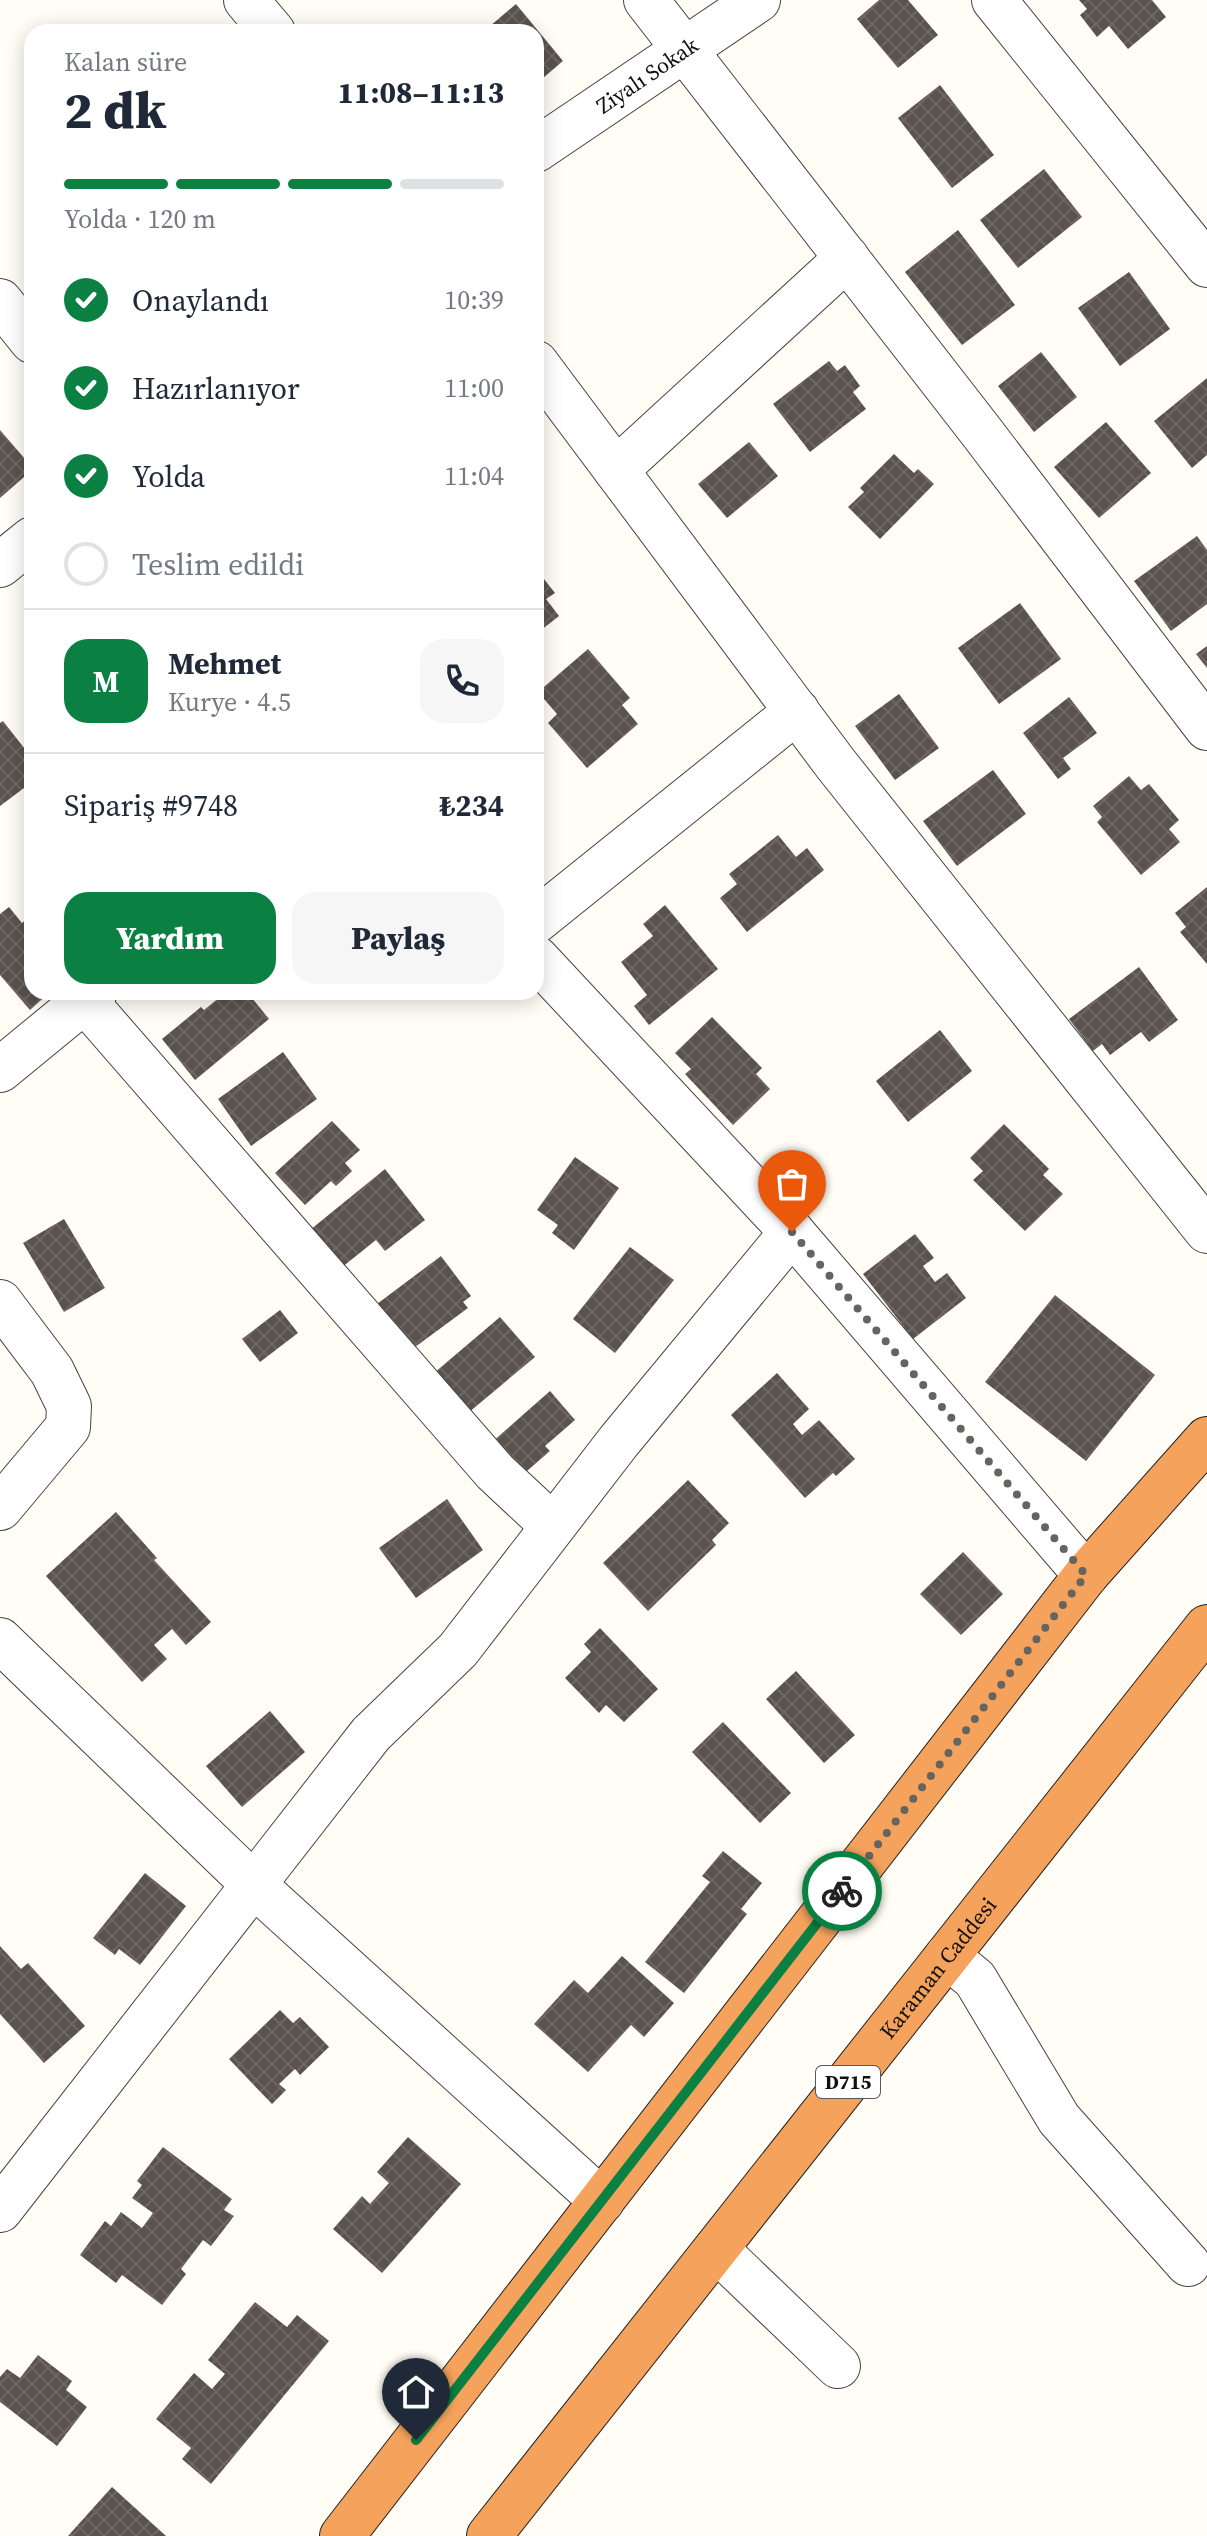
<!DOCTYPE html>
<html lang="tr">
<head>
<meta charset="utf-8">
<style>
	:root { --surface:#fff; --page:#f6f6f7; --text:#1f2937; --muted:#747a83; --line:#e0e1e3; --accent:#0b8043 }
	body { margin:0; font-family:"Source Serif 4",serif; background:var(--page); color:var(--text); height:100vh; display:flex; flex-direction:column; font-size:30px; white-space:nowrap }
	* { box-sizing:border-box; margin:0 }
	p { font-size:26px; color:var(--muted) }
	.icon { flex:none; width:44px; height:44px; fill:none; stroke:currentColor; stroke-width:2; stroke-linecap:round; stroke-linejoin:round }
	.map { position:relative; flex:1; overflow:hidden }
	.drawer { position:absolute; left:24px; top:24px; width:520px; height:976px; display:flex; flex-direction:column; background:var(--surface); border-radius:24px; box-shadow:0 4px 20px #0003 }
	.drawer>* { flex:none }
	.pin { position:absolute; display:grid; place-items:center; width:68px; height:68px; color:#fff; margin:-82px -34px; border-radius:50% 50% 50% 0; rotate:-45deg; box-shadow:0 0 8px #0007 }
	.pin .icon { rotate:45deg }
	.courier { position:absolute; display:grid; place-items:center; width:80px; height:80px; margin:-40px; border:6px solid #0b8043; border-radius:50%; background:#fff; color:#222; box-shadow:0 2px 10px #0007 }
	.overview em { font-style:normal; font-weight:800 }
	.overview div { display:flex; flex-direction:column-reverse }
	.overview { display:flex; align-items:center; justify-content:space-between; height:136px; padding:0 40px }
	h1 { font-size:52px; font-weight:800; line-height:60px }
	.bar { display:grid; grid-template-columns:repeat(4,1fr); gap:12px 8px; align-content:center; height:96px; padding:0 40px }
	.bar i { height:10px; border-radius:6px; background:var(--line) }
	.bar .selected { background:var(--accent) }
	.bar p { grid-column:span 4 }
	.line { display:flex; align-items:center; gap:20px; padding:0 40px; border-top:2px solid var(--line) }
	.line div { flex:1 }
	.round { display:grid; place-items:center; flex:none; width:84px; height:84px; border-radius:24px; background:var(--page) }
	ol { padding:0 40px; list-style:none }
	li { display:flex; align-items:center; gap:24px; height:88px }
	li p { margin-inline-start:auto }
	li .icon { padding:8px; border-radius:50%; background:var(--accent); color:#fff; stroke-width:4 }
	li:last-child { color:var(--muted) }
	li i { width:44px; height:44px; border:4px solid var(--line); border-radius:50% }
	.cta { display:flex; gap:16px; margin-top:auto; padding:16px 40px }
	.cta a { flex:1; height:92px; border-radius:24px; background:var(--accent); color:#fff; font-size:32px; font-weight:800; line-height:92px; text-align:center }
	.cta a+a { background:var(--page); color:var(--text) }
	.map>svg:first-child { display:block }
	.building { fill:url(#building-cross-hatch) }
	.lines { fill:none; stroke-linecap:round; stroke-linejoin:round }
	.minor-casing { stroke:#444; stroke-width:46 }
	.highway-casing { stroke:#222; stroke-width:46 }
	.minor { stroke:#fff; stroke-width:44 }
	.highway { stroke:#f5a25d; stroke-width:44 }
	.done { stroke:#646461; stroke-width:8; stroke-dasharray:0 14.4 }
	.route { stroke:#0b8043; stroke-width:10 }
	.labels { text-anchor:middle; stroke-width:8; stroke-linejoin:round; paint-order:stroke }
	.shield { fill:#fff; stroke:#585858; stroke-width:2 }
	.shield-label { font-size:20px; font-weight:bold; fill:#111 }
	.street-label { font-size:22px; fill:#111; stroke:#fff }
</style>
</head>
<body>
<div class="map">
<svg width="1207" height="2536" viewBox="0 0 1207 2536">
	<defs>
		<pattern id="building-cross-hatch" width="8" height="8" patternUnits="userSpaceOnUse" patternTransform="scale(2)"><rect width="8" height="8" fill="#5a524d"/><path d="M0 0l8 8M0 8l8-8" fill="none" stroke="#6d6662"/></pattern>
	</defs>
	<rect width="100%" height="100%" fill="#fffdf5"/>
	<g class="building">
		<polygon points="879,0 908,0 938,35 898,68 857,19"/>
		<polygon points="1079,0 1152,0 1166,17 1128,49 1109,26 1097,37 1080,15 1087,9"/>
		<polygon points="516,4 563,61 536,84 536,32 483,32"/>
		<polygon points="940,85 994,155 952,188 898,118"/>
		<polygon points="1044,169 1082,217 1018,268 980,220"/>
		<polygon points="958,230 1015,305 962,345 905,272"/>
		<polygon points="1129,272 1170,329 1120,366 1078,308"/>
		<polygon points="1041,352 1077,397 1034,432 998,386"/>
		<polygon points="829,361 837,371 845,365 860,386 853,392 866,409 810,452 773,404"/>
		<polygon points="1207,378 1207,455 1192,468 1154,421"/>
		<polygon points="1106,422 1151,473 1099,518 1054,467"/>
		<polygon points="0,430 32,467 32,470 0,498"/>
		<polygon points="749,442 778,476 727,518 698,484"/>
		<polygon points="894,454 914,473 918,469 934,484 880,539 848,507 864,492 860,488"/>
		<polygon points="1197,536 1207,550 1207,604 1171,631 1134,581"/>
		<polygon points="536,569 555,593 546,599 559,616 536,634"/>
		<polygon points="1020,603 1061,659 999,704 958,648"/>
		<polygon points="1207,646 1207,668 1196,654"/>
		<polygon points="588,649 630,698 622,705 638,724 587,768 548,723 557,714 538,692"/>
		<polygon points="899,694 939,748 895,780 855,726"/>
		<polygon points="1069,697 1097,733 1063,758 1071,769 1058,779 1023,733"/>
		<polygon points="3,721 32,758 32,782 0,806 0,723"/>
		<polygon points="993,770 1026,814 957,866 923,821"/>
		<polygon points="1129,776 1141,790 1149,784 1179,820 1169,829 1180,842 1141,875 1097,822 1102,817 1093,806"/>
		<polygon points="778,835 796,857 807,848 824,870 747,932 720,898 737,884 729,874"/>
		<polygon points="1207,887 1207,964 1180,932 1186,927 1175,913"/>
		<polygon points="665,905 718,969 649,1025 634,1006 647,995 621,962 653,936 643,924"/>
		<polygon points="9,907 22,923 32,914 32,992 50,992 30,1010 0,975 0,914"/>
		<polygon points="1139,967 1178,1020 1149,1042 1141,1032 1110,1055 1102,1044 1093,1051 1069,1019"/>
		<polygon points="226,992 247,992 269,1019 195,1080 162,1039 201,1007 204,1010"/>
		<polygon points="712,1017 762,1068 756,1074 770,1089 733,1125 685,1074 691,1069 675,1053"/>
		<polygon points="940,1030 972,1071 908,1122 876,1081"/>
		<polygon points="283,1052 317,1099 251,1146 218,1099"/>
		<polygon points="332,1121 360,1150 345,1163 352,1171 336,1186 331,1181 305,1205 275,1173"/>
		<polygon points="1004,1124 1049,1169 1043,1175 1063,1194 1025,1231 973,1180 983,1171 970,1158"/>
		<polygon points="575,1157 619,1188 574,1250 552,1233 558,1225 537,1210"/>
		<polygon points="385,1169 425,1220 385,1251 376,1240 341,1268 310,1230"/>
		<polygon points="64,1219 105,1288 64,1312 23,1243"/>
		<polygon points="915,1234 934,1258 923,1266 935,1282 947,1273 966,1298 913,1339 863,1274"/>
		<polygon points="630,1247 674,1280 615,1353 573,1319"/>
		<polygon points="441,1256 471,1296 463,1302 468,1308 411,1350 377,1304"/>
		<polygon points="1055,1295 1155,1375 1086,1461 985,1382"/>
		<polygon points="280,1310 298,1333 260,1362 242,1339"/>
		<polygon points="500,1317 535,1357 468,1413 434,1373"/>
		<polygon points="777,1373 809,1409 793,1424 802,1435 819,1420 855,1459 836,1476 833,1473 805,1498 731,1415"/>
		<polygon points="550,1391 575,1420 545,1446 550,1451 520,1477 491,1443"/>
		<polygon points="688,1480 729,1523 712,1540 716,1545 648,1611 603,1563"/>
		<polygon points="447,1499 483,1550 416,1598 379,1548"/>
		<polygon points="116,1512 157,1558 154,1560 211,1622 186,1645 172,1629 154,1645 167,1659 142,1682 46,1576"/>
		<polygon points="963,1552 1003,1594 961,1635 920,1594"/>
		<polygon points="600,1628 658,1689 624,1722 606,1705 599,1713 565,1678 591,1652 584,1644"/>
		<polygon points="796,1671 855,1735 824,1763 766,1699"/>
		<polygon points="270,1711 305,1752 242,1807 206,1766"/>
		<polygon points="723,1722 791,1793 760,1823 692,1752"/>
		<polygon points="723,1851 762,1883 741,1909 747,1914 684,1993 645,1962 710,1882 702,1876"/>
		<polygon points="145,1873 186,1906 140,1965 119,1949 115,1955 93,1938"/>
		<polygon points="0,1946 21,1969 28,1963 85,2026 44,2063 0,2014"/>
		<polygon points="622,1956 674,2003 644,2037 631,2025 588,2072 534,2024 574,1980 588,1993"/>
		<polygon points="280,2010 293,2023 300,2017 329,2047 300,2075 295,2069 279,2084 286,2090 272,2104 229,2059"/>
		<polygon points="408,2137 461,2184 382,2273 333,2229 362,2196 370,2204 389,2183 377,2172"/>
		<polygon points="163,2147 232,2199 224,2210 234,2216 211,2246 203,2240 181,2269 186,2274 162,2305 122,2275 116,2283 80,2255 105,2221 111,2226 121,2212 142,2228 153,2213 132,2198 142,2185 137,2181"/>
		<polygon points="255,2302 287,2327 297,2315 329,2341 211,2484 182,2459 191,2448 156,2419 194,2373 212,2389 225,2374 208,2360"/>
		<polygon points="38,2355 72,2381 66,2390 87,2407 57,2446 0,2402 0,2377 7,2369 20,2378"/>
		<polygon points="112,2487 166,2536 68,2536"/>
	</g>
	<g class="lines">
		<g class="minor-casing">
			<g id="minor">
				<polyline points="246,0 273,32"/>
				<polyline points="646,0 980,430 1207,728"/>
				<polyline points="994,0 1207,265"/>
				<path id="s1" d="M536,150L758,0"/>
				<polyline points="0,301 32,341"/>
				<polyline points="536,363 835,763 1207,1231"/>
				<polyline points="616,470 847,258"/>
				<polyline points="0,565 32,539"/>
				<polyline points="536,921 797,711"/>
				<polyline points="536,958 792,1232 1086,1575"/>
				<polyline points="85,1001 495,1472 553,1526"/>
				<polyline points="0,1070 95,992"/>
				<polyline points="0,1302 52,1371 69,1406 68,1427 0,1508"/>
				<polyline points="0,1640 254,1885 602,2201"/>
				<polyline points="947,1956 975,1979 1059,2119 1188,2264"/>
				<polyline points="0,2210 371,1734 458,1650 619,1441 792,1232"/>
				<polyline points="716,2249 838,2366"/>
			</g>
		</g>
		<g class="highway-casing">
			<g id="highway">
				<polyline points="342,2536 1086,1575 1207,1439"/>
				<path id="s2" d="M489,2536L1207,1627"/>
			</g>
		</g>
		<use href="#minor" class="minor"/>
		<use href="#highway" class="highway"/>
	</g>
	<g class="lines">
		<polyline class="done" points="792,1232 1086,1575 842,1891"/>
		<polyline class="route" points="416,2440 842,1891"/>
	</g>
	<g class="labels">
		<rect class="shield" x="816" y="2066" width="64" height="32" rx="6"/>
		<g class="shield-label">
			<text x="848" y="2089">D715</text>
		</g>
		<g class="street-label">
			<text dy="8" stroke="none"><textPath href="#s1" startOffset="134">Ziyalı Sokak</textPath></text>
			<text dy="8" stroke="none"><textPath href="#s2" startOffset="724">Karaman Caddesi</textPath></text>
		</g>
	</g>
</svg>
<div class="pin" style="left:792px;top:1232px;background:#ea580c"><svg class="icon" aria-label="bag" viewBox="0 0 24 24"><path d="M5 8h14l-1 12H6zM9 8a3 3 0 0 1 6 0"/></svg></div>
<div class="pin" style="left:416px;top:2440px;background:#1f2937"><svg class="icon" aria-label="home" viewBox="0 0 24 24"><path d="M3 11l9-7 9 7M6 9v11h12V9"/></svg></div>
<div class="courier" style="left:842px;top:1891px"><svg class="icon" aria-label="bike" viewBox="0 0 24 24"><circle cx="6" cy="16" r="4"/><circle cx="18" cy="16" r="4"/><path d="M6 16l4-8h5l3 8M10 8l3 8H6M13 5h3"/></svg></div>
<section class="drawer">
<div class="overview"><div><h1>2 dk</h1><p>Kalan süre</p></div><em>11:08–11:13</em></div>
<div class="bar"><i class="selected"></i><i class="selected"></i><i class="selected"></i><i></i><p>Yolda · 120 m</p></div>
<ol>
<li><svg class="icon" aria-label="check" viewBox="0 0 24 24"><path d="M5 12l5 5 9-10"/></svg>Onaylandı<p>10:39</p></li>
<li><svg class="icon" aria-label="check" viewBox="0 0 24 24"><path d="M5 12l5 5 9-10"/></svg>Hazırlanıyor<p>11:00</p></li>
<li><svg class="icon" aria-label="check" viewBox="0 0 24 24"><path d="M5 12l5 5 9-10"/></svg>Yolda<p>11:04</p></li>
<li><i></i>Teslim edildi</li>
</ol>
<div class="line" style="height:144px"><b class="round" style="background:var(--accent);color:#fff">M</b><div><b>Mehmet</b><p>Kurye · 4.5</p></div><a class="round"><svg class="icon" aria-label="phone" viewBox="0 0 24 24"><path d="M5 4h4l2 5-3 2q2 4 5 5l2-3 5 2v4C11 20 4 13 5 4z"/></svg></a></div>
<div class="line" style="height:104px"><div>Sipariş #9748</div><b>₺234</b></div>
<div class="cta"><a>Yardım</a><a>Paylaş</a></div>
</section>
</div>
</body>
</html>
